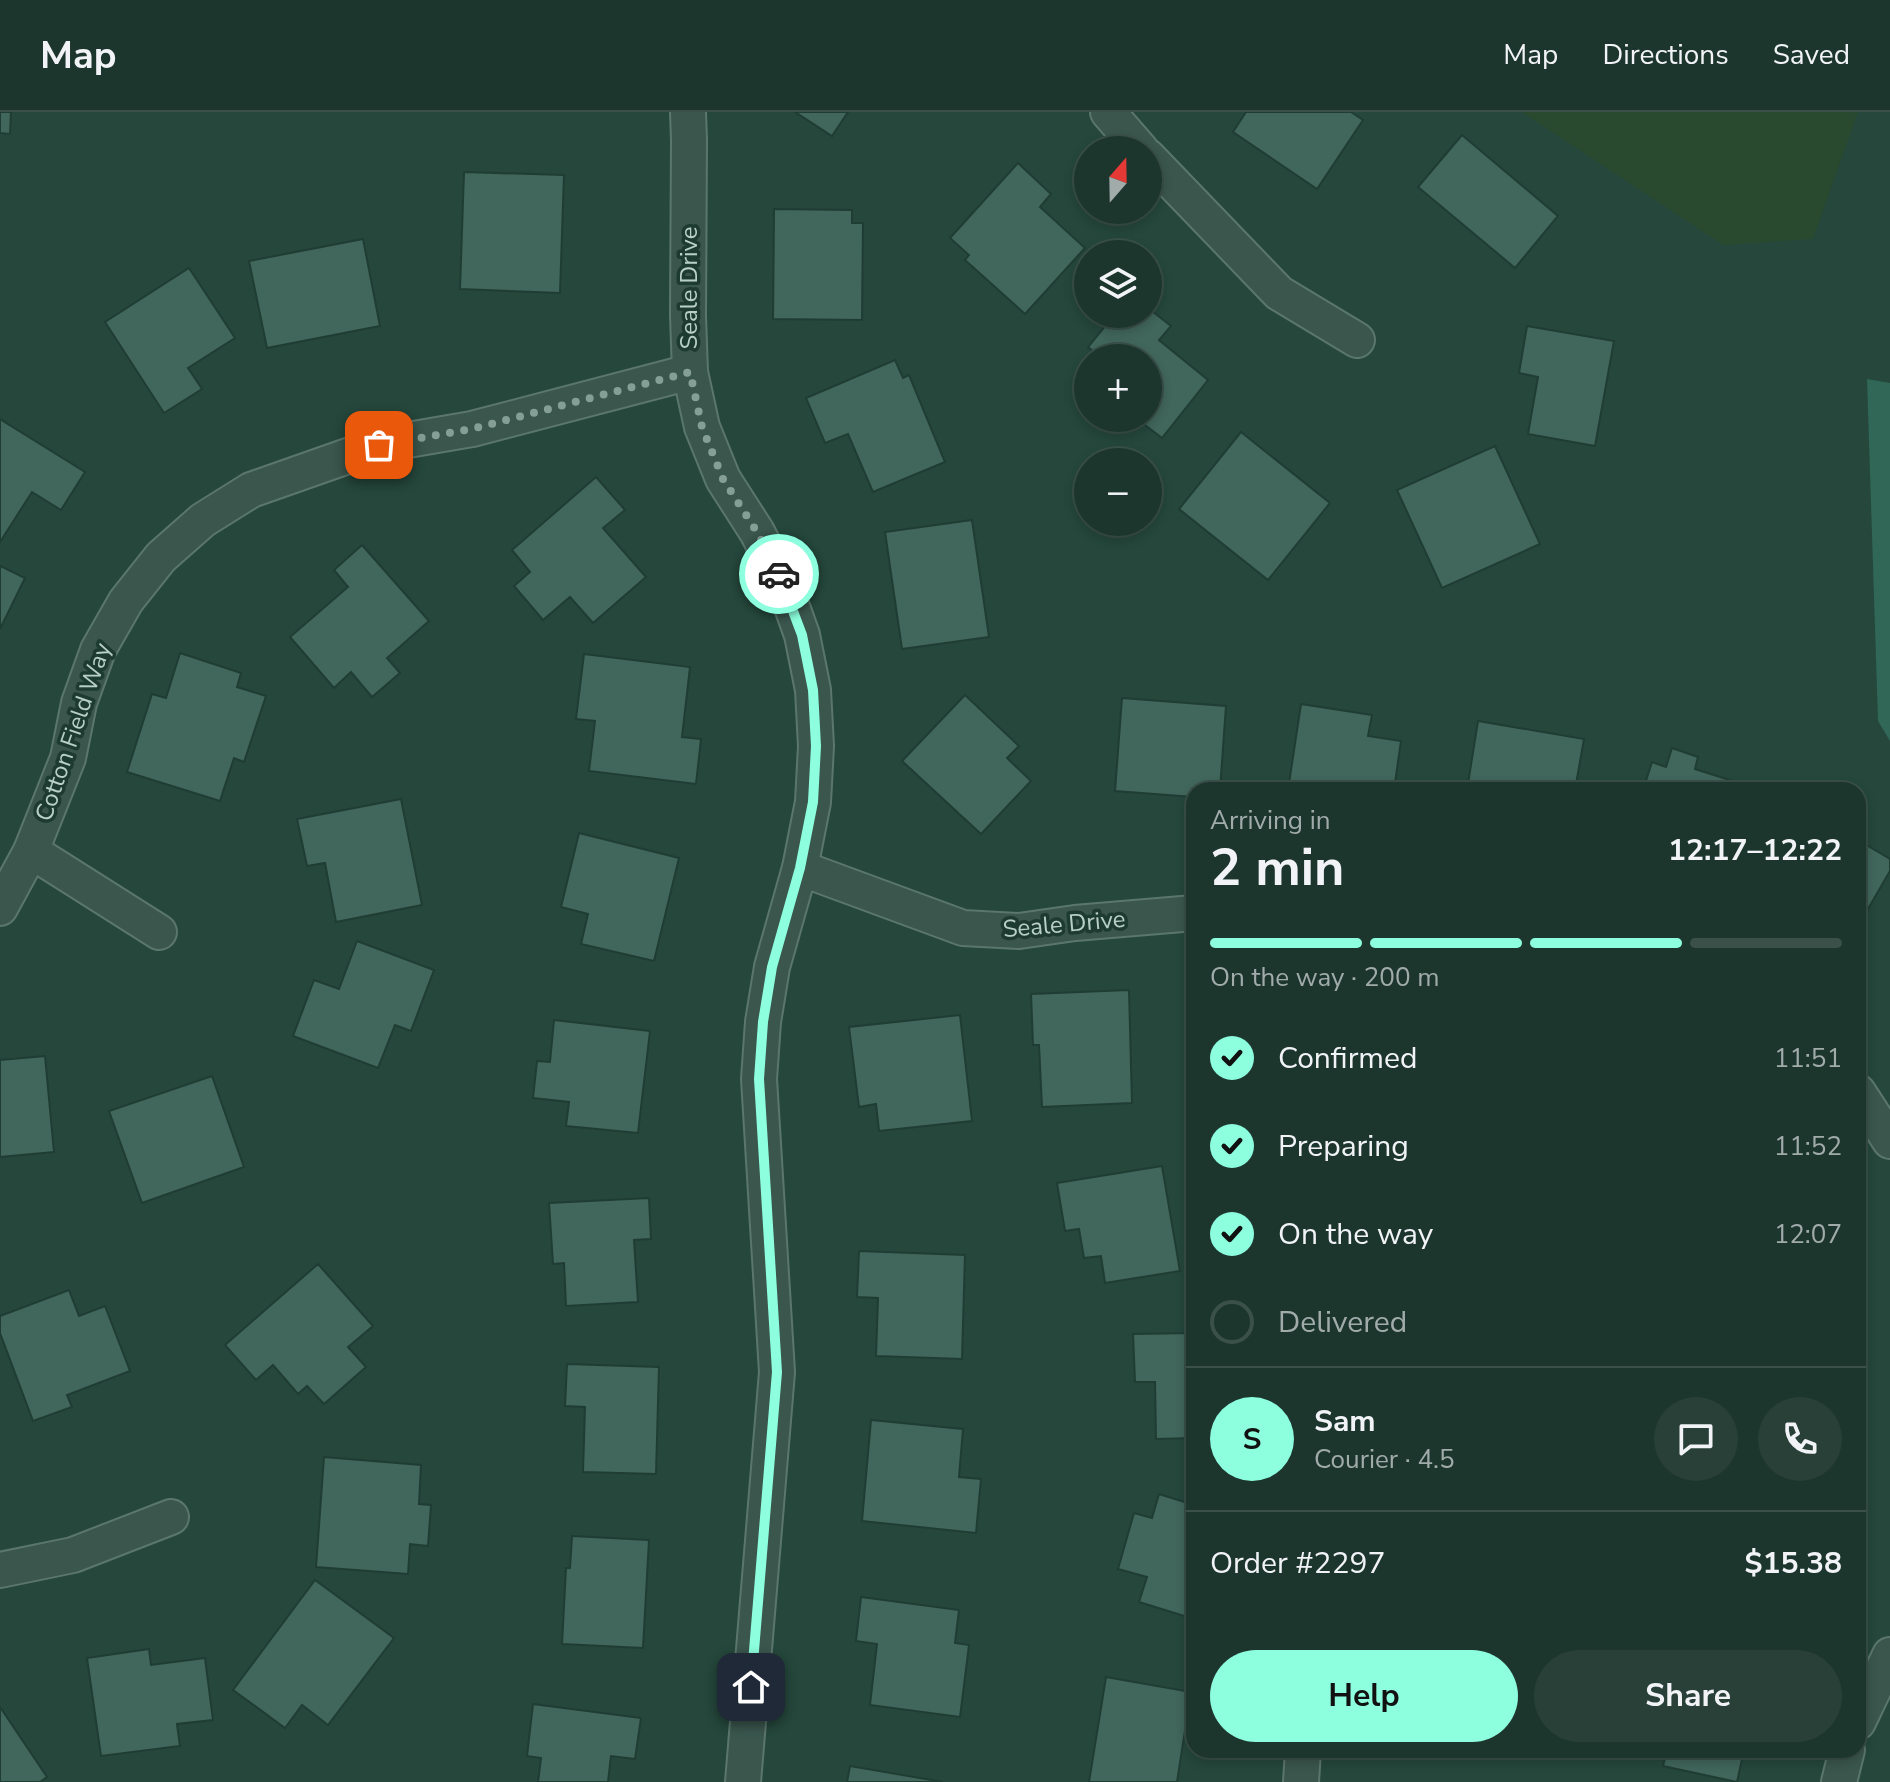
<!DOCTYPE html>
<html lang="en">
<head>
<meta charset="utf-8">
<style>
	:root { --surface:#1c352d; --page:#294039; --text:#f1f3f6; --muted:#a0abaa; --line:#3a5049; --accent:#8dffde }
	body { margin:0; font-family:"Nunito Sans",sans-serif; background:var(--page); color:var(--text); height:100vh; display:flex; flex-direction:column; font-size:30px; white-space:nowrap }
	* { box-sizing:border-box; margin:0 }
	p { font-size:26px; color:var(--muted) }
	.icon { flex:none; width:44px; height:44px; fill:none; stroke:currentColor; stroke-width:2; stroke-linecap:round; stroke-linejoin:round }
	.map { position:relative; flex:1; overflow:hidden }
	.sheet { position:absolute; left:1186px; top:670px; width:680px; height:976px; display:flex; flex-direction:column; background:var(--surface); border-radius:24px; box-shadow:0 4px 12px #0003,0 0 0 2px var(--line) }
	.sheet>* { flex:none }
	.needle { width:52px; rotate:20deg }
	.buttons { position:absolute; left:1074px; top:24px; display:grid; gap:16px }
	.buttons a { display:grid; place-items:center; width:88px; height:88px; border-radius:50%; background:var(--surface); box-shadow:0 4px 12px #0003,0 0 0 2px var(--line); font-size:40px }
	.pin { position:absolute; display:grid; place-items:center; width:68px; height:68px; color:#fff; margin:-34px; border-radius:16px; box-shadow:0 4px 12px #0006 }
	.courier { position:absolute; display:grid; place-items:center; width:80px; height:80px; margin:-40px; border:6px solid #8dffde; border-radius:50%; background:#fff; color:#222; box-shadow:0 2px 10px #0007 }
	.overview em { font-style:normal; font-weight:700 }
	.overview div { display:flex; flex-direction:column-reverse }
	.overview { display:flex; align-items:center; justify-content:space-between; height:136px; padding:0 24px }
	h1 { font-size:52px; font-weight:700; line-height:60px }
	.bar { display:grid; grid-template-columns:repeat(4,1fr); gap:12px 8px; align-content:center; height:96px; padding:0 24px }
	.bar i { height:10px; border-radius:6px; background:var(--line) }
	.bar .active { background:var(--accent) }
	.bar p { grid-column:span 4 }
	.line { display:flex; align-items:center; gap:20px; padding:0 24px; border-top:2px solid var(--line) }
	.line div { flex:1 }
	.round { display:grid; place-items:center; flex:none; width:84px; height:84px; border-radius:42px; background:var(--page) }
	ol { padding:0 24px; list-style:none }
	li { display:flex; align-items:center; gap:24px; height:88px }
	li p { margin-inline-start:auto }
	li .icon { padding:8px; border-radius:50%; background:var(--accent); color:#111; stroke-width:4 }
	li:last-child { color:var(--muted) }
	li i { width:44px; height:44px; border:4px solid var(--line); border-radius:50% }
	.cta { display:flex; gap:16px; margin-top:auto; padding:16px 24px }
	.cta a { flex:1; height:92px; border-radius:48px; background:var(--accent); color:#111; font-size:32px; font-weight:700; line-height:92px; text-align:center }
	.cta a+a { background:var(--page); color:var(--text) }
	header { display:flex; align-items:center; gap:48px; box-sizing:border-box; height:112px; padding:0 40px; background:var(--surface); border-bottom:2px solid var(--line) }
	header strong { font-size:38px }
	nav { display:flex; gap:44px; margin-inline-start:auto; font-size:28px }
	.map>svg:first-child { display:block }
	.green { fill:#294a2f }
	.water { fill:#306756 }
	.building { fill:#41665b; stroke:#203d34; stroke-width:2 }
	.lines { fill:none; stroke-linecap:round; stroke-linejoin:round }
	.minor-casing { stroke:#5b766d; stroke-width:38 }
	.minor { stroke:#3a564d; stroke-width:34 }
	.done { stroke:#859f97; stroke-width:8; stroke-dasharray:0 14.4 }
	.route { stroke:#8dffde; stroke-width:10 }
	.labels { text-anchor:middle; stroke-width:7; stroke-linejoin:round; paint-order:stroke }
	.street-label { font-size:24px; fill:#b8cfc8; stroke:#1e3b32 }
</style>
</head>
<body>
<header>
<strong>Map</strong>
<nav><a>Map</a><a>Directions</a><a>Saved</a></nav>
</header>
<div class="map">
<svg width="1890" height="1670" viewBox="0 0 1890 1670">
	<rect width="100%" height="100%" fill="#25473c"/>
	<polygon class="green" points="1522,0 1858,0 1813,127 1723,133"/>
	<polygon class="water" points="1867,267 1890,271 1890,629 1878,609"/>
	<g class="building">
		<polygon points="0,0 11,0 10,22 0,21"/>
		<polygon points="795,0 848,0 832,24"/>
		<polygon points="1246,0 1351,0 1363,8 1317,77 1233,20"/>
		<polygon points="1462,23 1558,104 1515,156 1418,75"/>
		<polygon points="1018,51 1051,82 1040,95 1085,136 1025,202 965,148 969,143 950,126"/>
		<polygon points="464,60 564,63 560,181 460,177"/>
		<polygon points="774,97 852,98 852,111 863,111 862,208 773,207"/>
		<polygon points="363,127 380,214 267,236 249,149"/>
		<polygon points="189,156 235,226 188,256 202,277 164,301 105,210"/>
		<polygon points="1148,196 1171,214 1159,228 1208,268 1162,326 1136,306 1148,306 1148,246 1101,246 1088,235 1115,202 1148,202"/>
		<polygon points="1527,214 1614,229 1595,334 1528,322 1538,265 1519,261"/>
		<polygon points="895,248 903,266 909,263 945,350 873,380 848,322 825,331 806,286"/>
		<polygon points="0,307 85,360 61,398 32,380 0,430"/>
		<polygon points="1241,320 1330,391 1268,468 1179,397"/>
		<polygon points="1495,334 1540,432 1442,476 1397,378"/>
		<polygon points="596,365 625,398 603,416 646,465 593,511 570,485 543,508 514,474 530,460 512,438"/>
		<polygon points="972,408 989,525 902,537 885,420"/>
		<polygon points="362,433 429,509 387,546 400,561 372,585 351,560 334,576 290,525 348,475 334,458"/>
		<polygon points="0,454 25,466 0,517"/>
		<polygon points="180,541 241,561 237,575 266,584 244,650 234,646 220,689 127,660 152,582 166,586"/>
		<polygon points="584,542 690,555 682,625 701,627 696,672 589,659 595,609 576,607"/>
		<polygon points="965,583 1019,634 1007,646 1031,669 981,722 902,649"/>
		<polygon points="1122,586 1226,594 1220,678 1194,678 1194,685 1115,679"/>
		<polygon points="1301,592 1372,603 1368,624 1401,629 1394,678 1288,678"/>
		<polygon points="1478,609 1584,627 1575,678 1467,678"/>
		<polygon points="1672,636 1698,645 1695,657 1761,678 1643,678 1652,650 1666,655"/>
		<polygon points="401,687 422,793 336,810 325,751 307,754 297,707"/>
		<polygon points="579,721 679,746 654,849 581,832 588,802 561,795"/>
		<polygon points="1858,728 1890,747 1890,759 1858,814"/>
		<polygon points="357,829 434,858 411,919 395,913 378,956 293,924 314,868 339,877"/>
		<polygon points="1129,878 1132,991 1042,995 1039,933 1033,933 1031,882"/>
		<polygon points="960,903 972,1009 879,1019 876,992 859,995 849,915"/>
		<polygon points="554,908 650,919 638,1021 566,1014 569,990 533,986 537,949 550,950"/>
		<polygon points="45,944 54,1040 0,1045 0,948"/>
		<polygon points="212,964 244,1055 142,1091 109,999"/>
		<polygon points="1162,1054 1180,1159 1105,1171 1101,1144 1084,1146 1079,1117 1065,1119 1057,1071"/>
		<polygon points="649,1086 651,1127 634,1128 638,1190 566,1194 564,1151 553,1152 549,1091"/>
		<polygon points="859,1139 965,1143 962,1247 876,1244 878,1186 857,1185"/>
		<polygon points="318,1152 373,1214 348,1235 366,1255 324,1292 307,1274 298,1282 273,1253 256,1268 225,1233"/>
		<polygon points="69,1178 79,1204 105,1194 130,1259 67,1283 72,1295 33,1309 0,1221 0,1204"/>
		<polygon points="1194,1221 1194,1326 1156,1327 1155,1270 1135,1270 1133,1222"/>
		<polygon points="567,1252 659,1255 656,1362 583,1360 585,1295 565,1294"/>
		<polygon points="871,1308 963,1317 959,1365 981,1367 976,1421 862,1409"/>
		<polygon points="324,1345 421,1353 419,1392 431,1393 428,1434 410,1432 408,1462 316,1455"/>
		<polygon points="1159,1382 1194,1393 1194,1507 1139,1490 1147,1465 1118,1457 1134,1401 1152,1406"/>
		<polygon points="572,1424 649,1428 643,1536 562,1532 566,1456 570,1456"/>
		<polygon points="315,1468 394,1526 328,1613 302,1593 285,1616 233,1578"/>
		<polygon points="861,1485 959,1498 955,1531 969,1533 960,1605 870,1593 877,1532 856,1529"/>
		<polygon points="149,1537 151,1553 205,1546 213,1608 177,1612 180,1634 101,1644 87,1546"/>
		<polygon points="1106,1565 1191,1580 1177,1670 1089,1670"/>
		<polygon points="533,1592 641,1606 635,1647 611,1644 608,1670 538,1670 541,1646 527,1644"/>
		<polygon points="0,1595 47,1665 40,1670 0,1670"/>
		<polygon points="1667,1638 1744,1638 1737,1670 1663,1654"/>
		<polygon points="850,1654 943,1670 847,1670"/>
	</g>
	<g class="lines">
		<g class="minor-casing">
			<g id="minor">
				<polyline points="688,0 689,28 688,204 690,260 702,315 723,367 757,420 783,470 802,523 813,578 816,634 813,690 800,756 772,855 763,910 759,967 777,1260 743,1670"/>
				<polyline points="1108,0 1141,38"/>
				<polyline points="1148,45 1279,181 1357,228"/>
				<polyline points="31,739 159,820"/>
				<polyline points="800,756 963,816 1019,819 1075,811 1194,801"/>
				<polyline points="0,796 31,739 68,646 79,591 98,538 126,489 161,445 203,408 251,378 379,333 472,317 690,260"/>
				<polyline points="1858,980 1890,1029"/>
				<polyline points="0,1458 73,1443 171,1405"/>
				<polyline points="1858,1610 1890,1543"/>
				<polyline points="1301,1670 1303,1638"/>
				<polyline points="1839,1670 1847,1638"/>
			</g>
		</g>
		<use href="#minor" class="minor"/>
	</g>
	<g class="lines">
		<polyline class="done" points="379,333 472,317 690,260 702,315 723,367 757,420 779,462"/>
		<polyline class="route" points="751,1575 777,1260 759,967 763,910 772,855 800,756 813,690 816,634 813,578 802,523 779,462"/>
	</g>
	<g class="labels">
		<g class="street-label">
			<text transform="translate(689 176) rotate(-90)" y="8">Seale Drive</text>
			<text transform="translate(73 620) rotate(-71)" y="8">Cotton Field Way</text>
			<text transform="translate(1064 812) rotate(-5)" y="8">Seale Drive</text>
		</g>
	</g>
</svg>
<div class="buttons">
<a><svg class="needle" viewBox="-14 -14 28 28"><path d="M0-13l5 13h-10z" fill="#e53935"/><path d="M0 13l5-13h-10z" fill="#a0abaa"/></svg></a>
<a><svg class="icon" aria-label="layers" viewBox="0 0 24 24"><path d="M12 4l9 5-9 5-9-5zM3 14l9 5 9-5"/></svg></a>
<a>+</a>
<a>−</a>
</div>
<div class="pin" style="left:379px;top:333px;background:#ea580c"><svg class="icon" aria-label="bag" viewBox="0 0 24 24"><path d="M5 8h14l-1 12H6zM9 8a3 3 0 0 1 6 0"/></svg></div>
<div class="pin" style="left:751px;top:1575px;background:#1f2937"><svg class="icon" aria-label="home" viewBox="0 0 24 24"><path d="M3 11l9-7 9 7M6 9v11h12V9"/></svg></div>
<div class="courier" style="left:779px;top:462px"><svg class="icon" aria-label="car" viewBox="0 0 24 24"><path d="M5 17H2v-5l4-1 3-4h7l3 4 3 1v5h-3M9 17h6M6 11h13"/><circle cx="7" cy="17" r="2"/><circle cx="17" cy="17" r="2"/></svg></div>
<section class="sheet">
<div class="overview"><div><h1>2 min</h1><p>Arriving in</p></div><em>12:17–12:22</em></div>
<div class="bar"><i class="active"></i><i class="active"></i><i class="active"></i><i></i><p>On the way · 200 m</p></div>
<ol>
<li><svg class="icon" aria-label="check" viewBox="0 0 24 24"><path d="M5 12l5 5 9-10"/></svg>Confirmed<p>11:51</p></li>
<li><svg class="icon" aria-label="check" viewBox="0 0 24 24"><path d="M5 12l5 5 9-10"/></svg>Preparing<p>11:52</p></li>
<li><svg class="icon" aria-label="check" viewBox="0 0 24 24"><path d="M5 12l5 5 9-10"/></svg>On the way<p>12:07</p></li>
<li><i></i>Delivered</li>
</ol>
<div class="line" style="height:144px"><b class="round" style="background:var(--accent);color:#111">S</b><div><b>Sam</b><p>Courier · 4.5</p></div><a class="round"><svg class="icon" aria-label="chat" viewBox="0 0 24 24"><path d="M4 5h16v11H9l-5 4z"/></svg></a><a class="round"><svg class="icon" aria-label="phone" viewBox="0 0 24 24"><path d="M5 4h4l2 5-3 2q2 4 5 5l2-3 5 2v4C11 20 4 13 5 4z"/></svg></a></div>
<div class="line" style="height:104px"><div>Order #2297</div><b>$15.38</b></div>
<div class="cta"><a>Help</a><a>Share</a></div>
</section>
</div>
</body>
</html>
